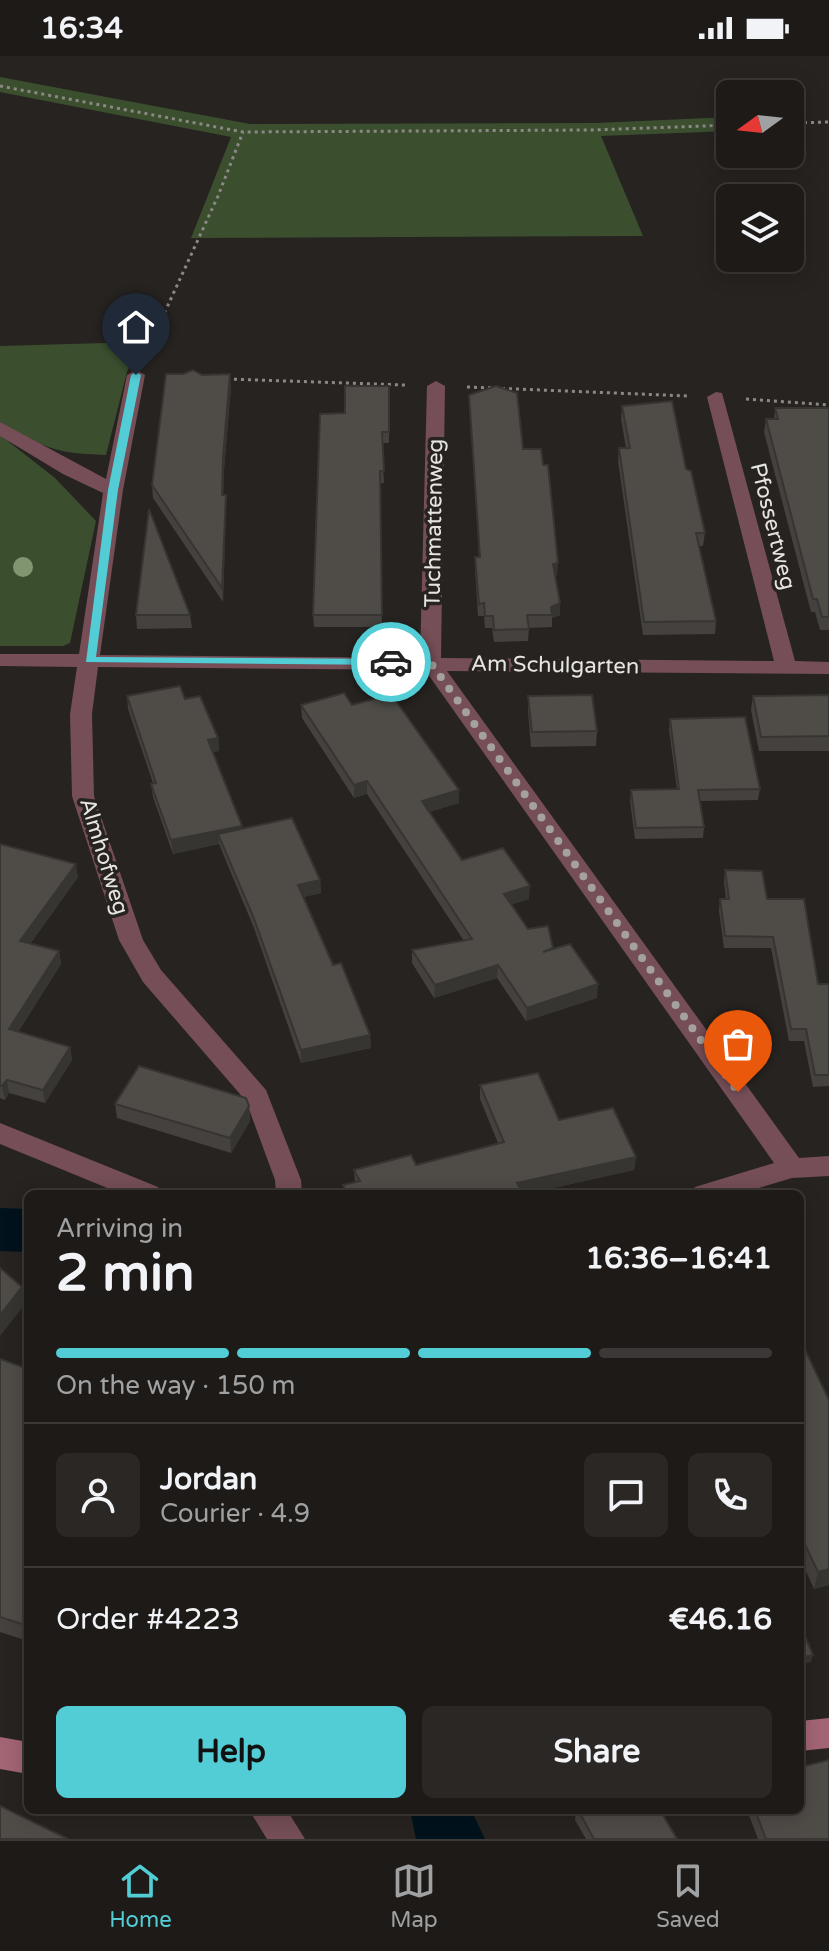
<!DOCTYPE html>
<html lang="en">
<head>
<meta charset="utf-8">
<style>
	:root { --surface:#1d1a18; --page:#2a2725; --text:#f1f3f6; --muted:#a0a1a2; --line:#3b3837; --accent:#52ccd5 }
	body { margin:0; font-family:"Varela Round",sans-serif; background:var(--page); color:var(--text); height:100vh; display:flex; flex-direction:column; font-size:30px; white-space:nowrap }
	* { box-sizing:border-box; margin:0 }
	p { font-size:26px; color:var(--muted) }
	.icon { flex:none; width:44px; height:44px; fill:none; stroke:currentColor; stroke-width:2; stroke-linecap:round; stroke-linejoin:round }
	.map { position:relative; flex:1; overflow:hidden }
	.panel { position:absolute; left:24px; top:1134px; width:780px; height:624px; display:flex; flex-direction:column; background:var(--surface); border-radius:12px; box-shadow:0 4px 20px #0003,0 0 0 2px var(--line) }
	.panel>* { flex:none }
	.needle { width:52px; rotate:255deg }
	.fabs { position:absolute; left:716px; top:24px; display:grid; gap:16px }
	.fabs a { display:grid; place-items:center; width:88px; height:88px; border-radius:12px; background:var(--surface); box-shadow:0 4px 20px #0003,0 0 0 2px var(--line); font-size:40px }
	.pin { position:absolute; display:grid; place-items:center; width:68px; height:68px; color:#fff; margin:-82px -34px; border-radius:50% 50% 50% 0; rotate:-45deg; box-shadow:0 0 8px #0007 }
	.pin .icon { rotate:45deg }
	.courier { position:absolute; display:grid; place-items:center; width:80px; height:80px; margin:-40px; border:6px solid #52ccd5; border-radius:50%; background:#fff; color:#222; box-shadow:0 2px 10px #0007 }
	.summary em { font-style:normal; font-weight:700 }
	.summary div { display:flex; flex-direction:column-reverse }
	.summary { display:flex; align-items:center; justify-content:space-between; height:136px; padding:0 32px }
	h1 { font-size:52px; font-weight:700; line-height:60px }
	.bar { display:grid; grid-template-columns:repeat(4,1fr); gap:12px 8px; align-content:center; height:96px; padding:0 32px }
	.bar i { height:10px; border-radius:6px; background:var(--line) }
	.bar .selected { background:var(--accent) }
	.bar p { grid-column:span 4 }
	.line { display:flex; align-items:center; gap:20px; padding:0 32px; border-top:2px solid var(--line) }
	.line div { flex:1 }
	.round { display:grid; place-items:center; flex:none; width:84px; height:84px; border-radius:12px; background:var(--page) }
	.cta { display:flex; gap:16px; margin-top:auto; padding:16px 32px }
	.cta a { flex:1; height:92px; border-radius:12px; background:var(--accent); color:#111; font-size:32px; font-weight:700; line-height:92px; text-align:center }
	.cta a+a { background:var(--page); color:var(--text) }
	.status { display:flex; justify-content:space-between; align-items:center; height:56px; padding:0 40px; background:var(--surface); direction:ltr }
	.status svg { height:22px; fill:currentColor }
	.dock { display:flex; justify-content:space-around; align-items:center; height:112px; border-top:2px solid var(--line); background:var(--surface); font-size:22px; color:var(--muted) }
	.dock a { display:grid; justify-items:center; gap:4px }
	.dock .selected { color:var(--accent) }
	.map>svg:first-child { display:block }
	.green { fill:#3b4f2f }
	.water { fill:#00121d }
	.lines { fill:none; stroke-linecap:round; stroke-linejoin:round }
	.path { stroke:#8b8885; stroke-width:3; stroke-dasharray:3 4; stroke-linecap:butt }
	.street { fill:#754e57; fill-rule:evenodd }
	.secondary { fill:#a36574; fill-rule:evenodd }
	.tree { fill:#819571 }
	.wall { fill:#44413e }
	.shaded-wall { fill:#373532 }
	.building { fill:#4f4c48; stroke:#373532; stroke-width:2 }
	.route { fill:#52ccd5 }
	.done { stroke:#a4a19e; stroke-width:8; stroke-dasharray:0 14.4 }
	.labels { text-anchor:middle; stroke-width:7; stroke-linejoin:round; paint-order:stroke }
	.street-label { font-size:22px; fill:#e7e5e2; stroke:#272320 }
</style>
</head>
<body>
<div class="status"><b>16:34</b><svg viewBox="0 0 49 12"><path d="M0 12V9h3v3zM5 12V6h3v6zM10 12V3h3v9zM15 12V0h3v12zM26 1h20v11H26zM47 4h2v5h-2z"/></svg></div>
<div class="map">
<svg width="829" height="1783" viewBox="0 0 829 1783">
	<rect width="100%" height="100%" fill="#272320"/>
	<g class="green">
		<polygon points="0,21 250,68 596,67 730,61 730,75 601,80 643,180 191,182 231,81 0,36"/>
		<path d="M140,286L127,316L106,399C52,397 46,392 0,366V290Z"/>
		<polygon points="0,379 55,422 96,465 70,587 63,590 0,590"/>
	</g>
	<g class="water">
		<polygon points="0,1152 28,1153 28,1196 0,1195"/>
		<polygon points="410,1754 471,1754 485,1783 416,1783"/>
	</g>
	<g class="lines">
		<g class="path">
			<polyline points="0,30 243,76 591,74 730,69"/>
			<polyline points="790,67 829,66"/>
			<polyline points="147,295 218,140 243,76"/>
			<polyline points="227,323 405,329"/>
			<polyline points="467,331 688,340"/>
			<polyline points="746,343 829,349"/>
		</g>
		<g class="street">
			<polygon points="136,314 145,319 123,434 100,599 420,602 427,330 436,325 445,330 441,602 774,605 707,341 716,336 722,337 795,605 829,606 829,618 447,615 799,1102 829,1100 829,1120 792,1122 739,1138 691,1138 695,1131 774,1107 425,614 98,611 92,658 94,740 143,884 161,914 266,1034 301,1124 302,1138 276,1138 275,1124 246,1045 143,926 119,884 72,740 70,658 77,611 0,610 0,598 79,598 103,437 63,418 0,380 0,366 106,423 127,319"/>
			<polygon points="0,1067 158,1131 162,1138 122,1138 0,1088"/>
			<polygon points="249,1754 287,1754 305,1783 267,1783"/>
		</g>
		<g class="secondary">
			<polygon points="829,1662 829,1692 800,1695 800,1665"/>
			<polygon points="0,1681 28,1686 28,1718 0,1713"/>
		</g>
	</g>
	<circle class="tree" cx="23" cy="511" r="10"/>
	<g class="wall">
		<polygon points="389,330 389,387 382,387 384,427 380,427 382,571 314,571 313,559 345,357"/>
		<polygon points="231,331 224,414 223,439 226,439 226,452 223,546 153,442 152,429"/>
		<polygon points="469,339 523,393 543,409 557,519 555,520 560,559 552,562 552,571 529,572 528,585 494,586 492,572 485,572 484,560 478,560 475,514 475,501 479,501"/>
		<polygon points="622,350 686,413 705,477 703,490 699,490 716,565 715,578 643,579 618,405 619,392 626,392 621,363"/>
		<polygon points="775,352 829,352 829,574 820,574 815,556 811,556 764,376 766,363 774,363"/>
		<polygon points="136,559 190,559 192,572 137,573"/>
		<polygon points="829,639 829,695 759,695 751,654 753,640"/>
		<polygon points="127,640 185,643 218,682 219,695 213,696 242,773 320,824 321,837 303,841 333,909 370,979 371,992 301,1007 254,872 219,788 173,798 153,741 151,728 153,727 128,653"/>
		<polygon points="528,640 597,675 596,690 531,691 528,655"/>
		<polygon points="301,649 352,649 459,747 429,756 462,804 529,843 511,848 528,873 553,893 597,942 526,965 497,922 434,942 412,907 412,894 464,885 367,738 354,742 302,662"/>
		<polygon points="670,663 760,733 758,744 700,745 704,771 703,782 635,783 630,745 631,734 677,733 669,674"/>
		<polygon points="0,788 78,821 30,888 59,895 61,908 18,976 70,991 72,1004 45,1047 9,1037 5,1044 0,1042"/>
		<polygon points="725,814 767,843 818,928 829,928 829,1030 813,1031 804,985 789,985 771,892 724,892 719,855 720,843 726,843 724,826"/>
		<polygon points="480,1029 559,1064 636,1101 634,1114 526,1138 343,1138 343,1129 355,1126 354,1114 416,1109 498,1087 480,1043"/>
		<polygon points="115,1048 249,1050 250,1065 231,1097 117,1062"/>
		<polygon points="800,1283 829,1344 829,1529 814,1533 800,1502"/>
		<polygon points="0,1303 28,1313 28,1585 0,1576"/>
		<polygon points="576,1754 660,1754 677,1783 586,1783 575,1764"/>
		<polygon points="747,1754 800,1754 829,1783 758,1783"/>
	</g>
	<g class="shaded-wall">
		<polygon points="230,318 231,331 224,414 223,452 223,401"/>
		<polygon points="226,439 226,452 223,546 222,532"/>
		<polygon points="558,507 557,519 552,521 553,508"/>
		<polygon points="560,547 560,559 552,562 551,551"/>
		<polygon points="218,682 219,695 209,697 208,684"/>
		<polygon points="367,725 367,738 354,742 354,729"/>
		<polygon points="459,734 459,747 422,758 422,745"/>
		<polygon points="242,770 243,783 218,778 219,788 173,798 171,784"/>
		<polygon points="76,808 78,821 23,898 20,885"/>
		<polygon points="320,824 321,837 299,842 298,829"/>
		<polygon points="530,830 529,843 504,851 504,838"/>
		<polygon points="59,895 61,908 11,986 9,973"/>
		<polygon points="498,909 497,922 434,942 435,929"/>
		<polygon points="598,928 597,942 526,965 527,952"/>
		<polygon points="370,979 371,992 301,1007 301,994"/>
		<polygon points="70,991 72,1004 45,1047 43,1034"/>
		<polygon points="7,1024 9,1037 5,1044 2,1030"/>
		<polygon points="249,1050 250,1065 231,1097 230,1082"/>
		<polygon points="636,1101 634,1114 526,1138 516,1138 517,1127"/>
		<polygon points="22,1231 26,1247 0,1280 0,1259"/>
		<polygon points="829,1513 829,1529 814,1533 818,1516"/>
		<polygon points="813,1599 811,1606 800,1609 800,1602"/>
	</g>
	<g class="building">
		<polygon points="193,314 202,319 230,318 223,401 222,439 226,439 222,532 152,429 166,318 183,318"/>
		<polygon points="345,330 389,330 389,376 382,376 384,415 380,415 382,559 313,559 320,358 345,357"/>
		<polygon points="496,330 517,337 523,393 541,393 543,409 548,409 558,507 553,508 560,547 551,551 552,559 527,559 529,573 494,574 493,560 485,560 484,547 479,548 475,501 480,501 469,339"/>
		<polygon points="672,345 686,413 691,415 705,477 696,477 716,565 644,566 619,392 630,392 622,350"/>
		<polygon points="775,352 829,352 829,561 822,561 817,543 813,543 766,363 778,363"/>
		<polygon points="149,453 190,559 136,559"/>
		<polygon points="180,630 185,643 200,640 218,682 208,684 242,770 171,784 151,728 156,727 127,640"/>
		<polygon points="344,637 352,649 391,638 459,734 422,745 462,804 503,792 530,830 504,838 528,873 548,870 553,892 543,896 570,888 598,928 527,952 498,909 435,929 412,894 472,883 367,725 354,729 301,649"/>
		<polygon points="592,639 597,675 532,676 528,640"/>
		<polygon points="829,639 829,680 761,681 753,640"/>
		<polygon points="745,661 760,733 698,734 704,771 636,772 631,734 679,733 670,663"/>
		<polygon points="292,762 320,824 298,829 333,909 341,907 370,979 301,994 253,860 218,778"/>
		<polygon points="0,788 76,808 20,885 59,895 9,973 70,991 43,1034 7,1024 2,1030 0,1030"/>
		<polygon points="725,814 762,815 767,843 804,843 818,928 829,928 829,1019 815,1019 806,973 791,973 773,881 725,880 720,843 729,843"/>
		<polygon points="139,1010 246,1042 249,1050 230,1082 115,1048"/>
		<polygon points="538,1017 559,1064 613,1052 636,1101 517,1127 523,1138 347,1138 343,1129 360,1125 354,1114 411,1099 416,1109 504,1086 480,1029"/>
		<polygon points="0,1212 22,1231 0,1259"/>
		<polygon points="800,1283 829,1344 829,1513 818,1516 800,1478"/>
		<polygon points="0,1303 28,1313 28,1570 0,1561"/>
		<polygon points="800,1568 813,1599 800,1602"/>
		<polygon points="829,1704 829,1783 766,1783 755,1754 800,1754 800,1711"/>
		<polygon points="0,1750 68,1783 0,1783"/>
		<polygon points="578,1754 660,1754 677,1783 594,1783"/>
	</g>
	<polygon class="route" points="136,316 141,319 118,434 96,601 391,603 395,604 395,609 86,606 108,434 131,319"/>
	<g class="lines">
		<polyline class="done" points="391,606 430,606 738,1036"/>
	</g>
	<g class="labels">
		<g class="street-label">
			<text transform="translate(433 467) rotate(-89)" y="8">Tuchmattenweg</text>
			<text transform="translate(774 470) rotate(76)" y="8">Pfossertweg</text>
			<text transform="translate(555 608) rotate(1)" y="8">Am Schulgarten</text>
			<text transform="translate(105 800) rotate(73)" y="8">Almhofweg</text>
		</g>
	</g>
</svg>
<div class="fabs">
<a><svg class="needle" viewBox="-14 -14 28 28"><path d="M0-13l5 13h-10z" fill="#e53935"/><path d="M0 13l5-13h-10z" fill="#a0a1a2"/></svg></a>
<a><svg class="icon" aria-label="layers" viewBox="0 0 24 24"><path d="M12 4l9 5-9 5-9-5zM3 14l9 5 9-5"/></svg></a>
</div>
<div class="pin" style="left:738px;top:1036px;background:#ea580c"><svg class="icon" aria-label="bag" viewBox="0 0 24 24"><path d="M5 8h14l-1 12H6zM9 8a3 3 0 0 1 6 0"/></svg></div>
<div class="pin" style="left:136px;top:319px;background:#1f2937"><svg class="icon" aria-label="home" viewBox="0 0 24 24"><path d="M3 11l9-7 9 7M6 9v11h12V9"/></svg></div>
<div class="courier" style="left:391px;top:606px"><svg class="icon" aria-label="car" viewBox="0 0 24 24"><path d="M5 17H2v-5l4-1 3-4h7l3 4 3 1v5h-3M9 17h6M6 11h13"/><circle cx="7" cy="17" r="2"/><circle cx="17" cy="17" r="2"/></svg></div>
<section class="panel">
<div class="summary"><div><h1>2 min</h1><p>Arriving in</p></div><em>16:36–16:41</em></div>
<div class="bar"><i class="selected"></i><i class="selected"></i><i class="selected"></i><i></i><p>On the way · 150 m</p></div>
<div class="line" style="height:144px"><a class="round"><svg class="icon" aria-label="person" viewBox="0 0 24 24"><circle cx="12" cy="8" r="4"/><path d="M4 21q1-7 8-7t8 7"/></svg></a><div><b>Jordan</b><p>Courier · 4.9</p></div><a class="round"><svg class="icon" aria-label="chat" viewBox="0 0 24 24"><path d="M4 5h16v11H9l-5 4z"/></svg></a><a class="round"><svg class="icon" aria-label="phone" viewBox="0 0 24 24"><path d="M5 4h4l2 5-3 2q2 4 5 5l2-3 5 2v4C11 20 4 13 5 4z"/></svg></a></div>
<div class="line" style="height:104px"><div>Order #4223</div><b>€46.16</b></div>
<div class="cta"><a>Help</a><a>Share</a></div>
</section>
</div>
<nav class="dock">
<a class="selected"><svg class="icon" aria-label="home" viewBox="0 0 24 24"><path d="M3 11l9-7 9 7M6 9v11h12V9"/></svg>Home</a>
<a><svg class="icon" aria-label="map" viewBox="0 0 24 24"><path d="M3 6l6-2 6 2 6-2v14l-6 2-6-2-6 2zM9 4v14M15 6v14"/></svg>Map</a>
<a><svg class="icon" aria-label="saved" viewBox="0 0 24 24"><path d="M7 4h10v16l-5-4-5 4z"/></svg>Saved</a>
</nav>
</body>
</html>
